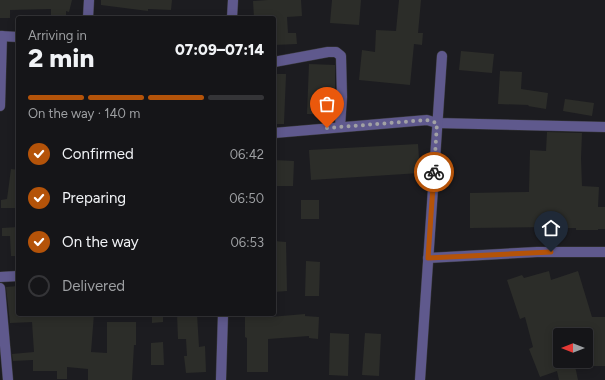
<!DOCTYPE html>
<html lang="en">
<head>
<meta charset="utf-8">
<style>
	:root { --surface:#151518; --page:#1e1e21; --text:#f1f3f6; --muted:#9d9fa2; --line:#343437; --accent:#b45309 }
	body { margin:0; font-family:Figtree,sans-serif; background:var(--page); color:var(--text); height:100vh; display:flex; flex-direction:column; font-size:15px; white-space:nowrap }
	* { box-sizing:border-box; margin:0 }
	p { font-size:13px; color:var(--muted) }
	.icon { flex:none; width:22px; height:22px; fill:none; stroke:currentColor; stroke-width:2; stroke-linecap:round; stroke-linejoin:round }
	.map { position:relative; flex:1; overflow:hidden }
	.side { position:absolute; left:16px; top:16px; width:260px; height:300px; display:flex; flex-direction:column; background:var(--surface); border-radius:4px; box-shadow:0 2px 10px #0003,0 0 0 1px var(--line) }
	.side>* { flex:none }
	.needle { width:26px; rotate:270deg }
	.controls { position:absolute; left:553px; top:328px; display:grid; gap:8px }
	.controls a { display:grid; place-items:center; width:40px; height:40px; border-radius:4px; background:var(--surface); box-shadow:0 2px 10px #0003,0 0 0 1px var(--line); font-size:20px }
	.pin { position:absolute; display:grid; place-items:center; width:34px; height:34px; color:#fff; margin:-41px -17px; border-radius:50% 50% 50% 0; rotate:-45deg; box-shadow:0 0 4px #0007 }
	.pin .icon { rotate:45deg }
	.courier { position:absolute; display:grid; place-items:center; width:40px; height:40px; margin:-20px; border:3px solid #b45309; border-radius:50%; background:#fff; color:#222; box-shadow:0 1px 5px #0007 }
	.head em { font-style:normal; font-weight:800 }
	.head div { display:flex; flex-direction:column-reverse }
	.head { display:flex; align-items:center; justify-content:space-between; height:68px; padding:0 12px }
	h1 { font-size:26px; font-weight:800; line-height:30px }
	.bar { display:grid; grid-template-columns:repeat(4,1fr); gap:6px 4px; align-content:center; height:48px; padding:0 12px }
	.bar i { height:5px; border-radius:3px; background:var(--line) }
	.bar .current { background:var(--accent) }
	.bar p { grid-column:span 4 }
	ol { padding:0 12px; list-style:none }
	li { display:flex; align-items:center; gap:12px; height:44px }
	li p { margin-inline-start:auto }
	li .icon { padding:4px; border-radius:50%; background:var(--accent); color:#fff; stroke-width:4 }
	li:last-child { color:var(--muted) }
	li i { width:22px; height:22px; border:2px solid var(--line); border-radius:50% }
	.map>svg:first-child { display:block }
	.building { fill:#2c2d29 }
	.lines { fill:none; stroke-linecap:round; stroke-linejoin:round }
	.street-casing { stroke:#39393c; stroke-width:11 }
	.street { stroke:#5f598d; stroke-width:10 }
	.done { stroke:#a1a1a4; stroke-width:4; stroke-dasharray:0 7.2 }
	.route { stroke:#b45309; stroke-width:5 }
</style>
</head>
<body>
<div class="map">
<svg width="605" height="380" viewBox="0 0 605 380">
	<rect width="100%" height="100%" fill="#1c1c20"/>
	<g class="building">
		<polygon points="0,0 72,0 69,12 66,11 66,18 51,18 51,9 10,10 10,18 0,18"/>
		<polygon points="101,0 172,0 171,10 148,9 148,11 101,5"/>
		<polygon points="268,0 301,0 302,16 287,17 288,33 296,33 297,44 274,45 274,18 254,18 253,1"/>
		<polygon points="332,0 361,0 359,25 330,23"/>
		<polygon points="399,0 421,0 418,33 423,33 422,45 414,44 410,85 359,80 362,50 375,52 376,30 396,31"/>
		<polygon points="461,51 494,54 492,73 459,70"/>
		<polygon points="309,64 335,65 335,97 334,115 307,114"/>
		<polygon points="500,71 522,72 521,89 548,93 546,109 528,106 529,105 498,104"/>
		<polygon points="274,74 286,74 284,124 274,124"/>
		<polygon points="565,99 594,103 592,116 563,111"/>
		<polygon points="547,132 582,133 581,158 582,186 599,187 598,207 605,207 605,229 598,229 598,230 576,230 576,228 551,228 551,227 470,228 470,193 529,192 530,150 546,151"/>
		<polygon points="418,144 420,173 311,180 309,150"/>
		<polygon points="274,160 294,161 293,186 274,186"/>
		<polygon points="11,169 18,170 18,208 1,208 1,200 7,199"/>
		<rect x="301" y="200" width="18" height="19"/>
		<polygon points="18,227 18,256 11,256 10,236 2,236 2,228"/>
		<polygon points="274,241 286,242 287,291 274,292"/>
		<polygon points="306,261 320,262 319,296 305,296"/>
		<polygon points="549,271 551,280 578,271 592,317 605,317 605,366 586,366 586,335 560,335 560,361 574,361 578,380 559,380 557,371 540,377 529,349 533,347 525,317 520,319 507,280 522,275 524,278"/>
		<polygon points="18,286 18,314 94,314 91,352 107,353 107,322 136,322 136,345 134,345 132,380 88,380 88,369 67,367 67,379 57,379 57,371 33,371 33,360 13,361 12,354 34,352 32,322 10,323 6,287"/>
		<polygon points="152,314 163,314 163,322 152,323"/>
		<polygon points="177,314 197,314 199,347 205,346 206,372 186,373 184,356 187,356 186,339 178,339"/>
		<polygon points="305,314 305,316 319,317 318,339 309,338 309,336 268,339 268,372 247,372 247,338 245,337 245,316 270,317"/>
		<polygon points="330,333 349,334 348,376 329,375"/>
		<polygon points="365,333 381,334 379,376 362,375"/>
		<polygon points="163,342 164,365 151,365 151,343"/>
	</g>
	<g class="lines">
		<g class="street-casing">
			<g id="street">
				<polyline points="88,18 89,0"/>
				<polyline points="232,18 233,0"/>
				<polyline points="0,36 18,37"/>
				<polyline points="274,62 328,52 336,52 341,56 342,97 340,127"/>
				<polyline points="0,106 2,36"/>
				<polyline points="274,133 427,120 437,123 605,127"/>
				<polyline points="428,258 537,252 605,252"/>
				<polyline points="0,277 18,276"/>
				<polyline points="0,288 8,380"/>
				<polyline points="221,380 223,314"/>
				<polyline points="420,380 442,56"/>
			</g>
		</g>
		<use href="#street" class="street"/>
	</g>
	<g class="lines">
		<polyline class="done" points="327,128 427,120 437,123 434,172"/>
		<polyline class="route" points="434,172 428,258 551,252"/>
	</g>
</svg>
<div class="controls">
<a><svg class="needle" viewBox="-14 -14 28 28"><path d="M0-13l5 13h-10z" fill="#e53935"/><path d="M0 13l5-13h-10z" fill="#9d9fa2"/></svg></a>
</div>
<div class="pin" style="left:327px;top:128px;background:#ea580c"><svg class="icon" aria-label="bag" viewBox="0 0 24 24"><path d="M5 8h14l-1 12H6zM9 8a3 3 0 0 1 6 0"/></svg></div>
<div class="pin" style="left:551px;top:252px;background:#1f2937"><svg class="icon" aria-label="home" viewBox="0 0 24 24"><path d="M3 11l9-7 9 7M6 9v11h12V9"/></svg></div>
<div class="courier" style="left:434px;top:172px"><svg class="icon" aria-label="bike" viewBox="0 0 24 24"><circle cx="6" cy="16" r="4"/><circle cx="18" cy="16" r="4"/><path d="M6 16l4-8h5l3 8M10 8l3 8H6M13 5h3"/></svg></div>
<section class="side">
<div class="head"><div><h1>2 min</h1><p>Arriving in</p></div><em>07:09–07:14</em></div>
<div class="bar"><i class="current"></i><i class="current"></i><i class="current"></i><i></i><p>On the way · 140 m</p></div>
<ol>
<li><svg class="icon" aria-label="check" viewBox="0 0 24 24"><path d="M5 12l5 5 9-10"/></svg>Confirmed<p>06:42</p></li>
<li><svg class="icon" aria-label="check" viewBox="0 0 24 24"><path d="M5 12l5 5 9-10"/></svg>Preparing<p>06:50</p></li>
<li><svg class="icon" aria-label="check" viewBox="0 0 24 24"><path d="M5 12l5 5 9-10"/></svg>On the way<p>06:53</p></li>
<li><i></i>Delivered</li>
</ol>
</section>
</div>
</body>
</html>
